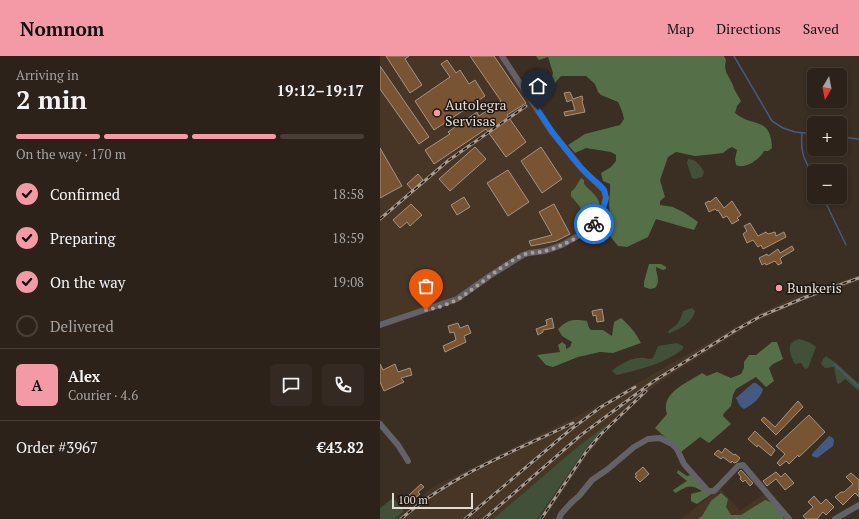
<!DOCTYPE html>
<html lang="en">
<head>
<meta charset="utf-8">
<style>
	:root { --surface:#2c221a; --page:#342a23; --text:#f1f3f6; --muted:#a6a4a2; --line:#483f39; --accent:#f49aa6 }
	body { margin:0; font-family:"PT Serif",serif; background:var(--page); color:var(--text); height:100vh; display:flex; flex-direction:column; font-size:15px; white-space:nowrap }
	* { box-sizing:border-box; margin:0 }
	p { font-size:13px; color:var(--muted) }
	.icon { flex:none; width:22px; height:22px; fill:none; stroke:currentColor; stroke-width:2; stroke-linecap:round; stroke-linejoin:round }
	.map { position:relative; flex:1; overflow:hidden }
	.details { display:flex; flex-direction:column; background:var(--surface); width:380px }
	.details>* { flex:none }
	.needle { width:26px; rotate:190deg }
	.controls { position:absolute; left:427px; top:12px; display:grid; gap:8px }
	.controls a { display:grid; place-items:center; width:40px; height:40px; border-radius:6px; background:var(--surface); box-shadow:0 2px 6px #0003,0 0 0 1px var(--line); font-size:20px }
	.scale { position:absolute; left:12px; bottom:10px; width:81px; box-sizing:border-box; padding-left:4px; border:2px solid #e3dbd4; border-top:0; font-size:11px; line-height:14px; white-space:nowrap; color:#e3dbd4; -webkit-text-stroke:3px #1d1712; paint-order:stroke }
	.pin { position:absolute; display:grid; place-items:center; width:34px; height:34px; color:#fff; margin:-41px -17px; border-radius:50% 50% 50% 0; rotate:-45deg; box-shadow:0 0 4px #0007 }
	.pin .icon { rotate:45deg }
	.courier { position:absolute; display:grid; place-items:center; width:40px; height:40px; margin:-20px; border:3px solid #1a73e8; border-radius:50%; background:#fff; color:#222; box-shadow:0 1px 5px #0007 }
	.headline em { font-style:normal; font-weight:600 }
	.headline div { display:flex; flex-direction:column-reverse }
	.headline { display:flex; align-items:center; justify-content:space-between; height:68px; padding:0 16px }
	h1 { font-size:26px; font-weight:600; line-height:30px }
	.bar { display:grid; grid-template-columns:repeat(4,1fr); gap:6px 4px; align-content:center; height:48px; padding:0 16px }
	.bar i { height:5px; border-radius:3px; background:var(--line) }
	.bar .active { background:var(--accent) }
	.bar p { grid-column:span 4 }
	.line { display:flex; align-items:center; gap:10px; padding:0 16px; border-top:1px solid var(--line) }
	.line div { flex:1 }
	.round { display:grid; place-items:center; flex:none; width:42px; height:42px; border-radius:6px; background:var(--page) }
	ol { padding:0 16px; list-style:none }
	li { display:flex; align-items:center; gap:12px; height:44px }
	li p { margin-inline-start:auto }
	li .icon { padding:4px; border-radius:50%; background:var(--accent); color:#111; stroke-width:4 }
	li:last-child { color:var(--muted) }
	li i { width:22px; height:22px; border:2px solid var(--line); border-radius:50% }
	header { display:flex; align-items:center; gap:24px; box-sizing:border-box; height:56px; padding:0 20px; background:var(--accent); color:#111 }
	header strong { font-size:19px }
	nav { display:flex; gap:22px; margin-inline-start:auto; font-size:14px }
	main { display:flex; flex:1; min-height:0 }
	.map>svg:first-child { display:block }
	.built { fill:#473526 }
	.green { fill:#415139 }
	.forest { fill:#557048 }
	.water { fill:#445b81 }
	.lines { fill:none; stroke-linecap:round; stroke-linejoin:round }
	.stream { stroke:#445b81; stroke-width:1.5 }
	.building { fill:#785433; stroke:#a39486 }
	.minor { stroke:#636269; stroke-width:6 }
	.rail-casing { stroke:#a69c93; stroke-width:3 }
	.rail { stroke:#1d1712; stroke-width:1.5; stroke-dasharray:4.5; stroke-linecap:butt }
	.done { stroke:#a89e96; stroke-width:4; stroke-dasharray:0 7.2 }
	.route { stroke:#1a73e8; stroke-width:5 }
	.poi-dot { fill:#f49aa6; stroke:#1d1712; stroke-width:1.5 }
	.labels { text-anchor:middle; stroke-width:3; stroke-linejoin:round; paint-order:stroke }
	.poi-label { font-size:14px; fill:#e3dbd4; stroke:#1d1712; text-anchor:start }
</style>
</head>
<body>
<header>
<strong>Nomnom</strong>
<nav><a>Map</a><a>Directions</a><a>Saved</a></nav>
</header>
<main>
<section class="details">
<div class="headline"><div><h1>2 min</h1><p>Arriving in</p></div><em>19:12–19:17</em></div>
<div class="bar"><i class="active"></i><i class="active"></i><i class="active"></i><i></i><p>On the way · 170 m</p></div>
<ol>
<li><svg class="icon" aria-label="check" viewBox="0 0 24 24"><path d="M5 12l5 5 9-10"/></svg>Confirmed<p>18:58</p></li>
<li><svg class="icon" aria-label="check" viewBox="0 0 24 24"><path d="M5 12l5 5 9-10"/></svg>Preparing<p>18:59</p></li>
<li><svg class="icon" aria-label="check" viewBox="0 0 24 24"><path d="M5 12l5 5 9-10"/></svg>On the way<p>19:08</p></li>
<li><i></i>Delivered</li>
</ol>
<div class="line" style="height:72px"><b class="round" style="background:var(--accent);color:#111">A</b><div><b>Alex</b><p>Courier · 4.6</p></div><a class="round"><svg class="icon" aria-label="chat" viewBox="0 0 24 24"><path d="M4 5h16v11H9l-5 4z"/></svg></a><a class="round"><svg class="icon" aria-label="phone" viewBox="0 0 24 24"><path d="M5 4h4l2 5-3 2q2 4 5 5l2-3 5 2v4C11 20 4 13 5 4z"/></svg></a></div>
<div class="line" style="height:52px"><div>Order #3967</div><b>€43.82</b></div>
</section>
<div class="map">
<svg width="479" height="463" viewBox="0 0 479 463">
	<rect width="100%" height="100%" fill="#3b2e23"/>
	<g class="built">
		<polygon points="0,0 122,0 172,76 224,134 226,142 213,169 182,189 149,197 80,242 0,269"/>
		<polygon points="479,219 479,225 422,245 377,265 306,309 272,332 228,374 209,397 164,463 157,463 207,391 228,368 195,393 113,463 15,463 53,431 219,349 355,271 386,254 415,241"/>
		<polygon points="340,432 360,455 387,436 409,463 301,463"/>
	</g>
	<g class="green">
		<path d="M308,103C316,103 320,109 324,116L322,121L315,123L312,122L307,107Z"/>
		<path d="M312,252L315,255C312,267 301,272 290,277H288L289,274C298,269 300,265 303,255Z"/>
		<path d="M419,283L429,286L436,291L428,312L425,313L421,307L415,308C412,303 406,290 413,286C414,284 417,284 419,283Z"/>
		<path d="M297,287L303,290V293C284,308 261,313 237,319L234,317L232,315L234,313C245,306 256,299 269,303L273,302L278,290Z"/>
		<polygon points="446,300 457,308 479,328 479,335 465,323 459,328 457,327 454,311 445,312 441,308 443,303"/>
		<polygon points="230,366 207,391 157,463 113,463 195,393"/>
		<polygon points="13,442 24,455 15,463 0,463 0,452"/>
	</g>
	<g class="forest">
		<path d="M156,0H344L346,4L345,10L346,16L353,29L354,33L361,45L357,50L355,57C373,72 391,60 392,92L388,95H384C380,103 365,114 356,109L355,103L357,94L352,91L348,93L343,97L335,98L315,100L296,96L288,101L280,124L285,141L280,145V149L293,151L305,157L318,166L314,174L276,163L268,181L247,191L238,190L226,175L220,170L219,167L222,163L231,159C227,147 231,140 230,128L223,125L221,117L231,111L236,105V99L231,96L206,92L195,97L188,89L205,78L240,69L244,63L242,55L238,46L221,39L218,36L215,28L206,20H181L174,28V33L170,34V41H164L166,31L170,27L173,17L168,1L159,4Z"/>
		<path d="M201,122L204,124V128C213,138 226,145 216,160C213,164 211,167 207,169L200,151L191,140V136L195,132Z"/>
		<path d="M269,208H281L286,211V213L283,214L276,211C276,219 281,225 275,232L270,233L264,231V226Z"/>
		<path d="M241,262C250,270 256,277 261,287L233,297L220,296L198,301L173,311L166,309L157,299L180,296L178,289L182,286L186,289V293L190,291L192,286L182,280L178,273C188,263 193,263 207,265L209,272L211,274H223L232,280L234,266Z"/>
		<path d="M392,286H397L403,303L393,308L389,312L394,325L386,331L376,321L356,333L353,339L351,350L344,357L343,360L351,368L329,387L320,381L301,396L275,372L287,358C280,337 307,327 322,317L327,320L337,316L351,322L361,318L364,312V306L369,299H376Z"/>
		<path d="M298,414L307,420L315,418L330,434L336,435L317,448L311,445V438L322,435C309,427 307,431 295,437L293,434L307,425L297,417Z"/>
		<path d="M341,437L348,443L346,451L351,459H361L385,444C394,446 401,455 404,463H318L322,460L331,445Z"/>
	</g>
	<g class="water">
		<path d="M373,327H376L383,333C382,341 371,350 364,353L360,350L356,342Z"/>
		<polygon points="449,380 453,382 454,385 453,390 437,402 432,400 432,398"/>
	</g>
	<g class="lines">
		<g class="stream">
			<polyline points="354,0 392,65 403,72 415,76 434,78"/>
			<path d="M422,77C420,98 425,104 434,122"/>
			<polyline points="460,81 479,83"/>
			<polyline points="443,141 466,189"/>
			<polyline points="454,308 479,331"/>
		</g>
	</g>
	<g class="building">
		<polygon points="6,0 29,0 25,3 42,29 30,37"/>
		<polygon points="90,0 114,0 146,47 127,59 146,86 126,101 106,73 54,108 45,94 70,78 68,76 97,56 99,60 121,45"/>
		<polygon points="67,4 76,17 80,14 89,28 95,24 105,40 54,74 35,45 70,21 61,8"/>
		<polygon points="0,10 49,81 39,88 0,33"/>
		<polygon points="190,36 193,43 202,40 203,44 202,45 205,56 185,60 184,56 195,54 192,44 187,46 184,37"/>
		<polygon points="95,91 106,103 70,135 59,123"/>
		<polygon points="161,91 182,123 162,137 141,105"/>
		<polygon points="0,92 22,130 0,142"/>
		<polygon points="128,114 149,146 128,160 107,127"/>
		<polygon points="38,118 43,124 32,134 27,128"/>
		<polygon points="84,141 90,151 77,159 71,149"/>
		<polygon points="336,141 344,152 352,145 361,159 357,162 359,164 352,168 347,160 343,162 338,154 337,155 335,153 329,156 325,147 329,145 330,146"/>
		<polygon points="31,148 42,159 30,170 27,166 20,172 13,164"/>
		<polygon points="174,148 190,178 176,185 151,190 149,185 172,179 159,156"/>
		<polygon points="370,167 378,180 386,176 388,178 395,176 396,180 404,176 406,181 383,193 381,189 378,191 373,184 367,187 363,178 367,175 364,170"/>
		<polygon points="412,190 414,194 402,201 400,203 402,207 398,209 395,205 386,209 385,207 382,209 379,202 387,198 388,200 398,193 400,197"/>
		<polygon points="222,253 224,265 217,266 216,259 213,260 212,255"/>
		<polygon points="172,262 174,272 163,274 163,276 158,279 156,273 167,269 166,264"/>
		<polygon points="78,267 80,272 88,269 91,277 84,280 86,286 65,296 63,290 76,284 74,276 70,277 68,270"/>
		<polygon points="0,308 3,314 15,308 18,316 30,312 32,319 21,322 24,326 4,335 0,326"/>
		<polygon points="418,345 423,351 396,379 381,364 384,361 395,371"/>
		<polygon points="429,359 445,376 419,401 418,399 409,408 406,405 400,410 397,407 405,398 396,390"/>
		<polygon points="375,375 395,394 391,400 378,389 377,391 368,383"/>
		<polygon points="345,392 354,399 355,398 360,402 357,406 354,407 352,405 351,407 343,401 341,403 334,398 338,394 342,397"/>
		<polygon points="263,411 269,418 260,426 255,421 257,420 255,418"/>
		<polygon points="361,414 373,427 370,430 365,424 363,426 360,423 361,421 358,417"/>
		<polygon points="396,416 401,421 405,417 414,427 405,434 396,423 387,430 383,425"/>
		<polygon points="471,417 479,424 479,441 475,437 463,449 455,441 461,436 464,436 473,428 466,421"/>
		<polygon points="41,428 44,431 38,436 40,438 31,446 27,441"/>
		<polygon points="434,440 441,448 446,443 454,451 446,459 443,456 437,463 426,463 423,460 433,451 428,446"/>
	</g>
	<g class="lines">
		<g class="minor">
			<polyline points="0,269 77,243 111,219 143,199 149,197 165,195 182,189 210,173 222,155 226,142 224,134 202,113 172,76 122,0"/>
			<polyline points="0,368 18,389 28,405"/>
			<polyline points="179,463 181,458 192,446 199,440 212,424 228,413 254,391 268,383 280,382 292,388 297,393 304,408 328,435 333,435 335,434 358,410 363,409 409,463"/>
			<polyline points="455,463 479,449"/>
		</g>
		<g class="rail-casing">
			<g id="rail">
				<polyline points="0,163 69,104 146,50"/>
				<path d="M21,463C71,419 133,396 193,367"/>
				<polyline points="85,463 190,374 221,351 255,331"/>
				<polyline points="104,463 201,379 274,325 356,274 381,260 426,241 479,222"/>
				<polyline points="161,463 206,396 221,378 266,335"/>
			</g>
		</g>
		<use href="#rail" class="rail"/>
	</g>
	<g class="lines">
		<path class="done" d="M46,254C57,252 70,248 80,242C101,228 120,210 143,199C150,196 157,197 164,195C177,193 207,178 214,168"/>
		<path class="route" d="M158,54C173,78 190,101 210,121C215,125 224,130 225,136C228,147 220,159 214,168"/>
	</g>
	<g class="poi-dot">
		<circle cx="57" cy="57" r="4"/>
		<circle cx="399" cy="232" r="4"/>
	</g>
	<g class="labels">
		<g class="poi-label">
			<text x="65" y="54">Autolegra<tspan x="65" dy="16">Servisas</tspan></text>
			<text x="407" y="237">Bunkeris</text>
		</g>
	</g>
</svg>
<div class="controls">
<a><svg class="needle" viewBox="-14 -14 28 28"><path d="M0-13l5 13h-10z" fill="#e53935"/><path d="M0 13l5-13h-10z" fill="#a6a4a2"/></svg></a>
<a>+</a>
<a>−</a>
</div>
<div class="scale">100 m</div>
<div class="pin" style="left:46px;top:254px;background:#ea580c"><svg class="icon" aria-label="bag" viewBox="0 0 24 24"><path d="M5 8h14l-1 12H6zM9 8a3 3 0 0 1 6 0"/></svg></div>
<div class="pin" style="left:158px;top:54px;background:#1f2937"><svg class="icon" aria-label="home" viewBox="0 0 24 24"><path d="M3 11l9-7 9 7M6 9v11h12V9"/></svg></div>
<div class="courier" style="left:214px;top:168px"><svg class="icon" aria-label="bike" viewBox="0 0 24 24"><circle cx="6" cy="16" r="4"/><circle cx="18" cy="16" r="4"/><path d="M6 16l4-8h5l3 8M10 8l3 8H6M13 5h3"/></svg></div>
</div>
</main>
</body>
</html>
